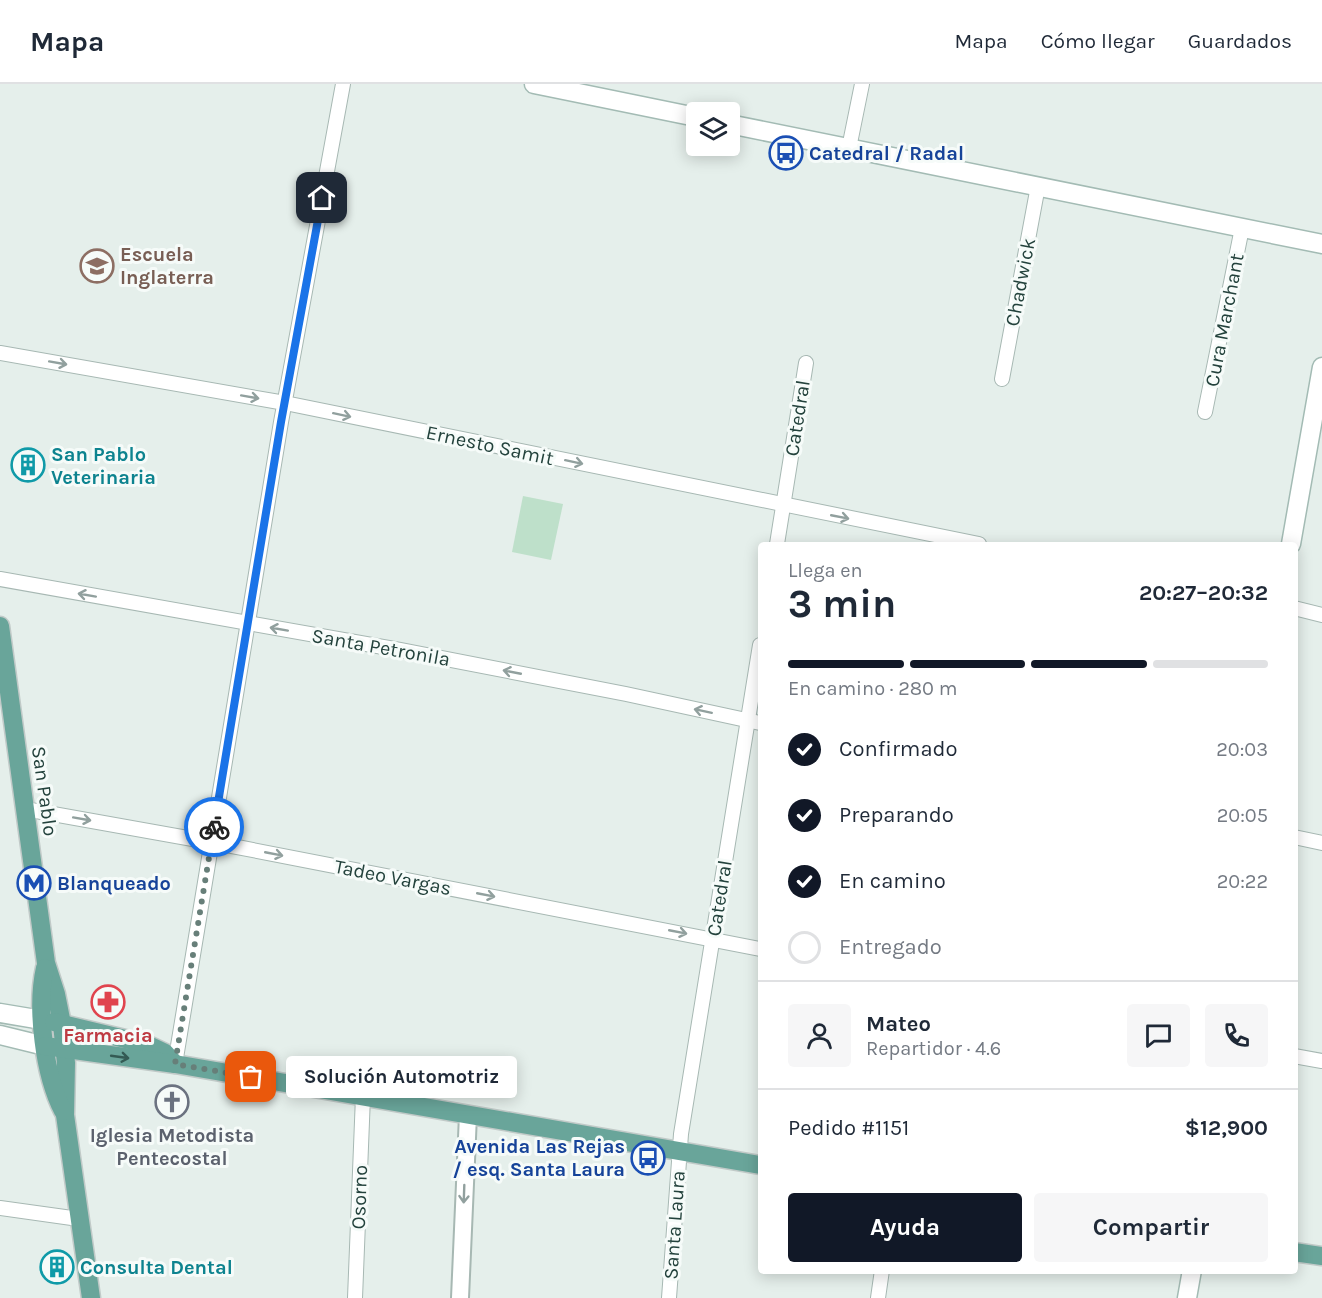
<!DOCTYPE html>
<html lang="es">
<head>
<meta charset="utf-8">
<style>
	:root { --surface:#fff; --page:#f6f6f7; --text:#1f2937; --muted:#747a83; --line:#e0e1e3; --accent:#111827 }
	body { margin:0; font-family:Karla,sans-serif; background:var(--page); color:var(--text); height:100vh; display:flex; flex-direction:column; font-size:22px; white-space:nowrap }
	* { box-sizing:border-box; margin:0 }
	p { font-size:20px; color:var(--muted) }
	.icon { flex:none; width:33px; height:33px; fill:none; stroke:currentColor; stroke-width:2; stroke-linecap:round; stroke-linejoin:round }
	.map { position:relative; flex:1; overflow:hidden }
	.drawer { position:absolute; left:758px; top:458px; width:540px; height:732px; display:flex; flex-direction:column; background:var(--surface); border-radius:6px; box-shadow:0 3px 15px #0003 }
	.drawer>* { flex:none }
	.tools { position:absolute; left:686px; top:18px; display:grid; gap:12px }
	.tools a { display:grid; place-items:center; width:54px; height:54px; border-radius:6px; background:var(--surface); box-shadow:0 3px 15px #0003; font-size:30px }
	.pin { position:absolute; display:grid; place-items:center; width:51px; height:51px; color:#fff; margin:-26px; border-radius:12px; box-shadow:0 3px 9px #0006 }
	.courier { position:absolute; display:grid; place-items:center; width:60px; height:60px; margin:-30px; border:4px solid #1a73e8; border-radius:50%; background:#fff; color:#222; box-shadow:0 2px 8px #0007 }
	.bubble { position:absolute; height:42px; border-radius:6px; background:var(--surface); box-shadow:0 3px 15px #0003; font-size:20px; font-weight:700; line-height:42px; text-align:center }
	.headline em { font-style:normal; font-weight:700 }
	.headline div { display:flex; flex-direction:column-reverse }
	.headline { display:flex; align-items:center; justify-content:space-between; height:102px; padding:0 30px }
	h1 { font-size:39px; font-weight:700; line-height:45px }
	.bar { display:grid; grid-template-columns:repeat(4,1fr); gap:9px 6px; align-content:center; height:72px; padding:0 30px }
	.bar i { height:8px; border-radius:4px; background:var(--line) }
	.bar .selected { background:var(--accent) }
	.bar p { grid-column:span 4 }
	.line { display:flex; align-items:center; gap:15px; padding:0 30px; border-top:2px solid var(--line) }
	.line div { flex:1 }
	.round { display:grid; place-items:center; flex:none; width:63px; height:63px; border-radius:6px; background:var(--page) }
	ol { padding:0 30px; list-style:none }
	li { display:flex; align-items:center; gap:18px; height:66px }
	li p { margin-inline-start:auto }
	li .icon { padding:6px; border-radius:50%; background:var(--accent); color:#fff; stroke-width:4 }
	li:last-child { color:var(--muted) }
	li i { width:33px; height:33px; border:3px solid var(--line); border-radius:50% }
	.primary-button { display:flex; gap:12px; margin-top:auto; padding:12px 30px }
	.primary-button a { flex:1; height:69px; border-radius:6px; background:var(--accent); color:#fff; font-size:24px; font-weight:700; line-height:69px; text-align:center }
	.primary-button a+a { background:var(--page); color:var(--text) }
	header { display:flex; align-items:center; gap:36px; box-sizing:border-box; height:84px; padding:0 30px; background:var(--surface); border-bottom:2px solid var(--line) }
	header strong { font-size:28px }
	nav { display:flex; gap:33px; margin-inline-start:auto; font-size:21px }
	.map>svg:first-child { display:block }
	.green { fill:#bee0ca }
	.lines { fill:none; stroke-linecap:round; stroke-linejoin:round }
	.minor-casing { stroke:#a7b8b3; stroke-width:16 }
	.tertiary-casing { stroke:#a7b8b3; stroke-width:20 }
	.secondary-casing { stroke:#a3bbb4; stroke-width:21 }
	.primary-casing { stroke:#c1cac8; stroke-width:21 }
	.minor { stroke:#fff; stroke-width:14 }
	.tertiary { stroke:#fff; stroke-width:16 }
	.secondary { stroke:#fff; stroke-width:18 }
	.primary { stroke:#69a59a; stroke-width:18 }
	.oneway { stroke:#91a09e }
	.oneway2 { stroke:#345b54 }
	.done { stroke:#677f79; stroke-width:6; stroke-dasharray:0 10.8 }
	.route { stroke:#1a73e8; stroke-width:8 }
	.labels { text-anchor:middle; stroke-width:6; stroke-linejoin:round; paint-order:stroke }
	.transit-label { font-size:20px; font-weight:bold; fill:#164399; stroke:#f6fbf9; text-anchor:start }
	.education-label { font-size:20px; font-weight:bold; fill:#785e54; stroke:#f6fbf9; text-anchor:start }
	.street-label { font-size:20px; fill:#23423c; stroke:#f6fbf9 }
	.culture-label { font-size:20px; font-weight:bold; fill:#0d838f; stroke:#f6fbf9; text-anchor:start }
	.health-label { font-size:20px; font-weight:bold; fill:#be3a42; stroke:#f6fbf9 }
	.worship-label { font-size:20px; font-weight:bold; fill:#5b616d; stroke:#f6fbf9 }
</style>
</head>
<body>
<header>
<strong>Mapa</strong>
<nav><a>Mapa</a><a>Cómo llegar</a><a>Guardados</a></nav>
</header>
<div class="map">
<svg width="1322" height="1214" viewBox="0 0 1322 1214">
	<rect width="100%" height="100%" fill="#e5efeb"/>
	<polygon class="green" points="523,412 563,420 551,476 512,468"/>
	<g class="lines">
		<g class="minor-casing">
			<g id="minor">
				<polyline points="849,64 862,0"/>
				<polyline points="0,269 285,319 979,460"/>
				<polyline points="1002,295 1038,102"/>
				<polyline points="1205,328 1242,144"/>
				<polyline points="777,460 806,279"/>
				<polyline points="0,495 400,566 626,610 760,639"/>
				<polyline points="1294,524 1322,531"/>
				<polyline points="25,725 232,762 760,865"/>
				<polyline points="1294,753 1322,759"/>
				<polyline points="1294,972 1322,977"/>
				<polyline points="175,980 281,338 343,0"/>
				<polyline points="0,1124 79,1135"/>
				<polyline points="355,1214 363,1012"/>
				<polyline points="669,1214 681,1050 760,561"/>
				<polyline points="878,1214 882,1186"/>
			</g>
		</g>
		<g class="tertiary-casing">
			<polyline id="tertiary" points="460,1214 468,1031"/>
		</g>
		<g class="secondary-casing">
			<g id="secondary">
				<polyline points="534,0 696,33"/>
				<polyline points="729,40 1322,160"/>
				<polyline points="1291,460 1322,283"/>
				<polyline points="0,929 42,936"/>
				<polyline points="0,951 45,962"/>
				<polyline points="1187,1214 1192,1186"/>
			</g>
		</g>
		<g class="primary-casing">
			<g id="primary">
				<polyline points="0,542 46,879 56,910 62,940 66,979 65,1031 91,1214"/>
				<path d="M45,884C36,924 44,990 63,1027"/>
				<polyline points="54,938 146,960 165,969 175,980"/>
				<polyline points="45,962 175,980 760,1081"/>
				<polyline points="1294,1168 1322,1172"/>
			</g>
		</g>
		<use href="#minor" class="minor"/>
		<use href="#tertiary" class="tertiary"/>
		<use href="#secondary" class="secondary"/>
		<use href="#primary" class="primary"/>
	</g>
	<defs><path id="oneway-shaft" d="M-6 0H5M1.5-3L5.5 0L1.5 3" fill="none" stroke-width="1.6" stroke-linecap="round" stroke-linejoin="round" transform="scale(1.5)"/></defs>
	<g class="oneway">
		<use href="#oneway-shaft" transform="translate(58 279) rotate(10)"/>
		<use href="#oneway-shaft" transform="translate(250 313) rotate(10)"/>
		<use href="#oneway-shaft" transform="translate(342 331) rotate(12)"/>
		<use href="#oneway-shaft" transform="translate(574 378) rotate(12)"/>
		<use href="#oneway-shaft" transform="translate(840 433) rotate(11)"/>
		<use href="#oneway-shaft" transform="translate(87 511) rotate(-170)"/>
		<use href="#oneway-shaft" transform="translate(279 545) rotate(-170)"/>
		<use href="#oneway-shaft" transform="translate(512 588) rotate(-169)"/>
		<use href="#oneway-shaft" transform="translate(703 627) rotate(-168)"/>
		<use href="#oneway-shaft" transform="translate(82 735) rotate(10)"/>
		<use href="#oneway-shaft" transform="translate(274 770) rotate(11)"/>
		<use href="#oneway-shaft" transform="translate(486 811) rotate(11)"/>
		<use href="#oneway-shaft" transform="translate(678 848) rotate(11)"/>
		<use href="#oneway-shaft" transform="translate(464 1110) rotate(92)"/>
	</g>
	<use class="oneway2" href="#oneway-shaft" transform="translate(120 973) rotate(8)"/>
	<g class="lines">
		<polyline class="done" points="214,743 175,980 251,993"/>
		<polyline class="route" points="214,743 281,338 322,114"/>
	</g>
	<defs>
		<g id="bus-ring" transform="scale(1.725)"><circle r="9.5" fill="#f6fbf9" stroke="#1a4fb4" stroke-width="1.5"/><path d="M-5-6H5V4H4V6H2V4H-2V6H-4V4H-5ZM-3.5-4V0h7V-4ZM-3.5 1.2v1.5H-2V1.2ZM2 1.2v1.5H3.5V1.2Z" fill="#1a4fb4"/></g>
		<g id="school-ring" transform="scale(1.725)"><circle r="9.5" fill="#f6fbf9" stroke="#8d6e63" stroke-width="1.5"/><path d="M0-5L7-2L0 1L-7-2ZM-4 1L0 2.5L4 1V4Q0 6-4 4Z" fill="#8d6e63"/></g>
		<g id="building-ring" transform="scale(1.725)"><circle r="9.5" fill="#f6fbf9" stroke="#0f9aa8" stroke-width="1.5"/><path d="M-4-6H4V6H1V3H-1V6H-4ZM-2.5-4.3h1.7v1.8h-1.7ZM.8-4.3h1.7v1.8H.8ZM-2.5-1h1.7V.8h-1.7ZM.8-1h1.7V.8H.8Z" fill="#0f9aa8"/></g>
		<g id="metro-ring" transform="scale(1.725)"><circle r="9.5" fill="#f6fbf9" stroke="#1a4fb4" stroke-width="1.5"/><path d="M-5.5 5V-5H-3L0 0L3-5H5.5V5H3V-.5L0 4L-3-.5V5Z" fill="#1a4fb4"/></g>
		<g id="pharmacy-ring" transform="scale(1.725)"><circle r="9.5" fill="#f6fbf9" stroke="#e0444e" stroke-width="1.5"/><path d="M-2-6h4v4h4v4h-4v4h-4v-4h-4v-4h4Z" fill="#e0444e"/></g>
		<g id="church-ring" transform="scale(1.725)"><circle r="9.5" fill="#f6fbf9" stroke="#6b7280" stroke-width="1.5"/><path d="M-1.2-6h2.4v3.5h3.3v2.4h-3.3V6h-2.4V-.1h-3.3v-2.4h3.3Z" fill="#6b7280"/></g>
	</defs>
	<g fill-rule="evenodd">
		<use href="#bus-ring" x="786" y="69"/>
		<use href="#school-ring" x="97" y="182"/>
		<use href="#building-ring" x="28" y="381"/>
		<use href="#metro-ring" x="34" y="799"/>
		<use href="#pharmacy-ring" x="108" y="918"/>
		<use href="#church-ring" x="172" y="1018"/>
		<use href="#bus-ring" x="648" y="1074"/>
		<use href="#building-ring" x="57" y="1183"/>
	</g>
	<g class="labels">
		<g class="transit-label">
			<text x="809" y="76">Catedral / Radal</text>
			<text x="57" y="806">Blanqueado</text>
			<text x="625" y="1069" text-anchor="end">Avenida Las Rejas<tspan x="625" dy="23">/ esq. Santa Laura</tspan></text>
		</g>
		<g class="education-label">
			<text x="120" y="177">Escuela<tspan x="120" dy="23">Inglaterra</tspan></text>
		</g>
		<g class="street-label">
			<text transform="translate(1020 198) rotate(-79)" y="7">Chadwick</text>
			<text transform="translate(1224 236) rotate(-79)" y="7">Cura Marchant</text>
			<text transform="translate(797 334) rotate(-81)" y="7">Catedral</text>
			<text transform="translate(490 361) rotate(12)" y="7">Ernesto Samit</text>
			<text transform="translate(381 563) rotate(10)" y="7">Santa Petronila</text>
			<text transform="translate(45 707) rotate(82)" y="7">San Pablo</text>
			<text transform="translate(393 793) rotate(11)" y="7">Tadeo Vargas</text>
			<text transform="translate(719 814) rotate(-81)" y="7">Catedral</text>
			<text transform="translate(359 1113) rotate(-88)" y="7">Osorno</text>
			<text transform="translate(674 1141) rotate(-86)" y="7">Santa Laura</text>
		</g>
		<g class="culture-label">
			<text x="51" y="377">San Pablo<tspan x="51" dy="23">Veterinaria</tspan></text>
			<text x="80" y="1190">Consulta Dental</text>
		</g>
		<g class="health-label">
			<text x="108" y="958">Farmacia</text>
		</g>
		<g class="worship-label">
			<text x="172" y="1058">Iglesia Metodista<tspan x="172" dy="23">Pentecostal</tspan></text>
		</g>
	</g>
</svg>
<div class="tools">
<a><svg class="icon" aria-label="layers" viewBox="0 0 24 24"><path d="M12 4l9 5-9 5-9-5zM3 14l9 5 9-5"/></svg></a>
</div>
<div class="pin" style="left:251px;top:993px;background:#ea580c"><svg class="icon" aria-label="bag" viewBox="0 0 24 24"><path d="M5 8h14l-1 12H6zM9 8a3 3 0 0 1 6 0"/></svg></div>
<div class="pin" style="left:322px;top:114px;background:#1f2937"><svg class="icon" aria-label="home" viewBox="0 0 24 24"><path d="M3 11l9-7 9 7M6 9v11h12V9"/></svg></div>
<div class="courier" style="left:214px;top:743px"><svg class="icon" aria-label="bike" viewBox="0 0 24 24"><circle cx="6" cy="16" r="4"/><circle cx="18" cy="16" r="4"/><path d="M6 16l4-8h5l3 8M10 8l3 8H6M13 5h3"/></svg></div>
<div class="bubble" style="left:286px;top:972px;width:231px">Solución Automotriz</div>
<section class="drawer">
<div class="headline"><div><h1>3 min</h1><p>Llega en</p></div><em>20:27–20:32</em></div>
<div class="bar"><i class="selected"></i><i class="selected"></i><i class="selected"></i><i></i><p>En camino · 280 m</p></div>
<ol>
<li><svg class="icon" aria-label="check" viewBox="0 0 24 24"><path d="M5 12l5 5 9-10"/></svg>Confirmado<p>20:03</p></li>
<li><svg class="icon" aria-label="check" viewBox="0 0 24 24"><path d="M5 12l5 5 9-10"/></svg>Preparando<p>20:05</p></li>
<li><svg class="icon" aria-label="check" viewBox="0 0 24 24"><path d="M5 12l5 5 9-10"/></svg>En camino<p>20:22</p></li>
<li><i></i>Entregado</li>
</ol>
<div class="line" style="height:108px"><a class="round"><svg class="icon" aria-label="person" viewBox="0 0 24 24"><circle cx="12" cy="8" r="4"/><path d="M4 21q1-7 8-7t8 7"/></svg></a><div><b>Mateo</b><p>Repartidor · 4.6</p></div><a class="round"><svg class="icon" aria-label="chat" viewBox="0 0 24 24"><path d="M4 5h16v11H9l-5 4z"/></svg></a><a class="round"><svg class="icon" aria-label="phone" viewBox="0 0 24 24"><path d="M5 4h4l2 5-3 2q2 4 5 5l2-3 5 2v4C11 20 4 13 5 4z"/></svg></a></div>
<div class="line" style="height:78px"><div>Pedido #1151</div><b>$12,900</b></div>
<div class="primary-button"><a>Ayuda</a><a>Compartir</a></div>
</section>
</div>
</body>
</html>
